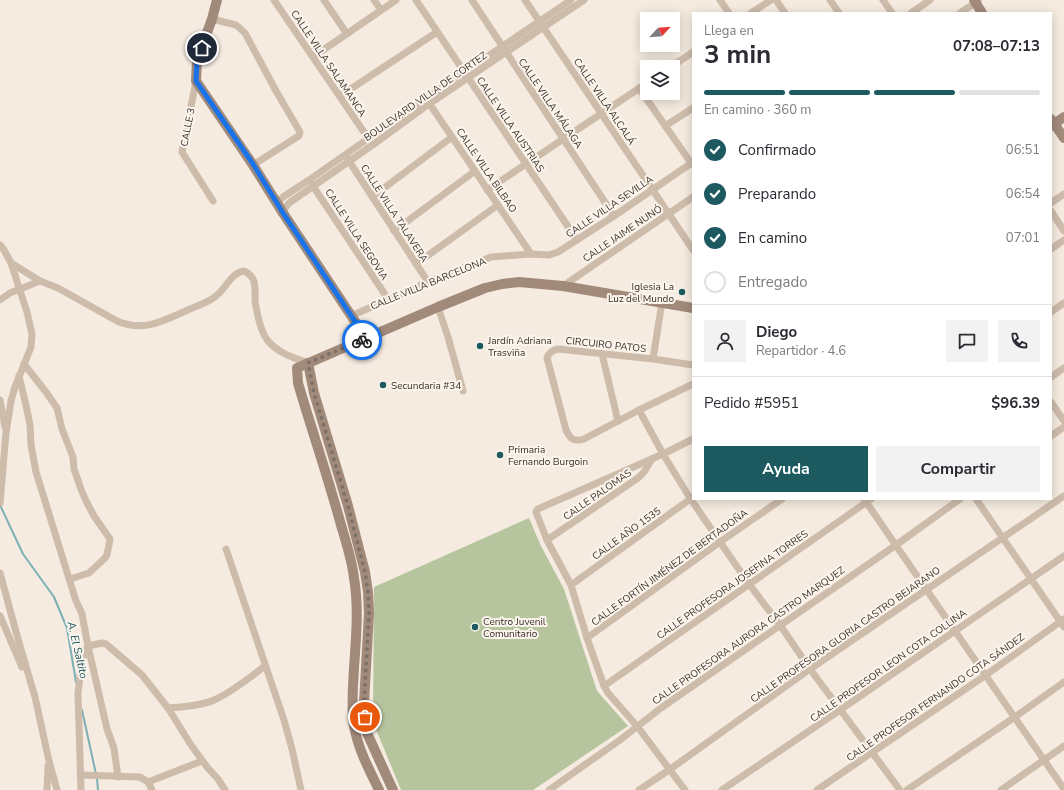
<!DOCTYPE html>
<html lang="es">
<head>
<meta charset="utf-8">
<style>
	:root { --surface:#fff; --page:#f2f2f3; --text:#2b2b33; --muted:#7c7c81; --line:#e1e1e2; --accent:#1d5a60 }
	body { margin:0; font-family:"Nunito Sans",sans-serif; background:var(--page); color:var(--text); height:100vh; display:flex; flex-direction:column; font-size:15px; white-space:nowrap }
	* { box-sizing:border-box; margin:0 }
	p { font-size:13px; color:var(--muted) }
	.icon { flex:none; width:22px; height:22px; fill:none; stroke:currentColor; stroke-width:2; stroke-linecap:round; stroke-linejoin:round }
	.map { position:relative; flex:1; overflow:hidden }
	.side { position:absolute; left:692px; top:12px; width:360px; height:488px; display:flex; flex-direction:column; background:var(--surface); border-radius:0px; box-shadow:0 2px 10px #0003 }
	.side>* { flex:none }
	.needle { width:26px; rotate:64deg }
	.buttons { position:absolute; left:640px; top:12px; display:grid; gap:8px }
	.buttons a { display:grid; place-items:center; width:40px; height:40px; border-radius:0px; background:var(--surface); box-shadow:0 2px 10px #0003; font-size:20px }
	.pin { position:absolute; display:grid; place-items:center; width:34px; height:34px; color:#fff; margin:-17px; border:2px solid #fff; border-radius:50%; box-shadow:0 1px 4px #0007 }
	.courier { position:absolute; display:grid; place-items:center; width:40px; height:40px; margin:-20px; border:3px solid #1a73e8; border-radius:50%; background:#fff; color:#222; box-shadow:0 1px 5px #0007 }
	.head em { font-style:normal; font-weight:700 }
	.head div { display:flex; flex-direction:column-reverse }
	.head { display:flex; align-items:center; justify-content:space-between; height:68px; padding:0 12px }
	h1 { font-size:26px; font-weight:700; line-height:30px }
	.bar { display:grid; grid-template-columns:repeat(4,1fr); gap:6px 4px; align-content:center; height:48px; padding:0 12px }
	.bar i { height:5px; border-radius:3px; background:var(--line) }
	.bar .selected { background:var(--accent) }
	.bar p { grid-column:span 4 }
	.line { display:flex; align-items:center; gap:10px; padding:0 12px; border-top:1px solid var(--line) }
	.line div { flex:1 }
	.round { display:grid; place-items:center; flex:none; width:42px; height:42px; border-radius:0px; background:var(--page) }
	ol { padding:0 12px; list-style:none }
	li { display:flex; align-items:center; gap:12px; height:44px }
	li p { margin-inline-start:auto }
	li .icon { padding:4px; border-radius:50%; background:var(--accent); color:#fff; stroke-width:4 }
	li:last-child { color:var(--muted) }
	li i { width:22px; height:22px; border:2px solid var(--line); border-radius:50% }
	.button { display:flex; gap:8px; margin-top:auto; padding:8px 12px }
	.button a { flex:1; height:46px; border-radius:0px; background:var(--accent); color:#fff; font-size:16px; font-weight:700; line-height:46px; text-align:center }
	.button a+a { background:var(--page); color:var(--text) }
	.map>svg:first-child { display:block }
	.green { fill:#b7c59e }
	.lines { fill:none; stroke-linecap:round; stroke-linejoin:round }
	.stream { stroke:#7db0b4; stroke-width:2 }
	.street { stroke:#cebcab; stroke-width:7 }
	.secondary { stroke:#a28a7b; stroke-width:10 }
	.done { stroke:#7c716a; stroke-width:4; stroke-dasharray:0 7.2 }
	.route { stroke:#1a73e8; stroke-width:5 }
	.poi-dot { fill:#1d5a60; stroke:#fbf5ed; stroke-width:1.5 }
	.labels { text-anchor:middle; stroke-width:4; stroke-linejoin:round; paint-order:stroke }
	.street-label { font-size:10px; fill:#3b302a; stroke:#fbf5ed }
	.poi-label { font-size:10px; fill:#3b302a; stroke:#fbf5ed; text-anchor:start }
	.water-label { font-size:11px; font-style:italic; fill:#1d5a60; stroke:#fbf5ed }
</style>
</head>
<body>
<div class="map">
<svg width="1064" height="790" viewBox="0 0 1064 790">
	<rect width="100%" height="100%" fill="#f5ebe0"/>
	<polygon class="green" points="529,518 541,546 564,589 597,691 628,726 533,790 401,790 373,722 374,587"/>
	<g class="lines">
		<g class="stream">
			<polyline points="0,505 23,554 54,597 67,628 76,682"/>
			<polyline points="82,710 96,774"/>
			<polyline points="97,778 98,790"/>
		</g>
		<g class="street">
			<polyline points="274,0 368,138"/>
			<polyline points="324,0 347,34"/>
			<polyline points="374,0 381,10"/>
			<polyline points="416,0 577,240"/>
			<polyline points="472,0 614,216"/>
			<polyline points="525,0 693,250"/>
			<polyline points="720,0 729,13"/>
			<polyline points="776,0 785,13"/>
			<polyline points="830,0 839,13"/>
			<polyline points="883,0 892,13"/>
			<polyline points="751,13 771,0"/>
			<polyline points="911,13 930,0"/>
			<polyline points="960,13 978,1"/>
			<polyline points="212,19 236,25 245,33 276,91 300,132 299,136 297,137 253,165"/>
			<polyline points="313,57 396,0"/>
			<polyline points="671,67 693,52"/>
			<polyline points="196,81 182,152 213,201"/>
			<polyline points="639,88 691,163"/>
			<polyline points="340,96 437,32"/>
			<polyline points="427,100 531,254"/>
			<polyline points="665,126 693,108"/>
			<polyline points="347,158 428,282"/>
			<polyline points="311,183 388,299"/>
			<polyline points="487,190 647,83"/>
			<polyline points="372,197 452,137"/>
			<polyline points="1051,203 1064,194"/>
			<polyline points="279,206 280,200 283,197 309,180 426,98 571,0"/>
			<polyline points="1051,211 1064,231"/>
			<polyline points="283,213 285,208 289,203 374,144 429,104 584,0"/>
			<polyline points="394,231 475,171"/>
			<polyline points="0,245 4,250 11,263 27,312 32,334 31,347 15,387 11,401 6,433 0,503"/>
			<polyline points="1051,249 1064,240"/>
			<path d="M11,263L32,276L40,281L58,288L117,321C144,333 165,320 190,309C199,305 210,302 217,295C226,288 232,272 244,271C248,273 251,275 253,279C256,286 255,294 255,301C257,314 260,331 268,341C278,353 294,358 308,363"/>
			<polyline points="416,264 498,205"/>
			<polyline points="563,286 693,197"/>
			<polyline points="0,300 10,293 40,281"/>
			<polyline points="438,307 448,337 463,391"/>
			<polyline points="1051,312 1064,303"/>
			<polyline points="351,316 428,282 491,257 531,254 549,255 558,252 614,216 693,162"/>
			<polyline points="602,354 618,421"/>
			<polyline points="653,359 662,302"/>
			<polyline points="24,364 46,392 57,408 62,429 73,457 74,469 81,489 86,501 94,516 110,539 107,555 105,558 89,573 70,579"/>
			<path d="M693,365L653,359L558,349C553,350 549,352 547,358L566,430C570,439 574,442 584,439L639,410L693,384"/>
			<polyline points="19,376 26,405 30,425 31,445 36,472 76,601 82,614 88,646 107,729 114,748 118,777"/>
			<polyline points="1051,377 1064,368"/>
			<polyline points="0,400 5,427"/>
			<polyline points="1051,402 1064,421"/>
			<polyline points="639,410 663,454 690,498 720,542 749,584 780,625 810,669 900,790"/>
			<polyline points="1051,436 1064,427"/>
			<polyline points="864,499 1064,789"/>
			<polyline points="976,499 1064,627"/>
			<polyline points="547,540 638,478 644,472 652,459"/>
			<polyline points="226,549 284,720 292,749 301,790"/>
			<polyline points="0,573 18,639 35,697 49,761 57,790"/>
			<polyline points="571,585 693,497"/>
			<polyline points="0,616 22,667"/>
			<polyline points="587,638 720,542 782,499"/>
			<polyline points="604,686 871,499"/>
			<path d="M168,708C182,707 201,706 214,700C232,692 249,678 265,666"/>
			<polyline points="80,775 140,777 148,782 152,790"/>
			<polyline points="148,782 202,761"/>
			<polyline points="47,790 48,766"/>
			<polyline points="81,790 78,693 82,660 88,646 102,643 106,644 142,675 168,708 191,745 207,767 218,779 225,790"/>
			<polyline points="549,790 620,740 661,708 896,545 960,499"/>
			<polyline points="639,790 669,770 810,669 1064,496"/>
			<polyline points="685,790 637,726 608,693 604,686 587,638 571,585 547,540 536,512 538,509 663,454 693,439"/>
			<polyline points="722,790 840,710 1064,556"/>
			<polyline points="817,790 986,675 1064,619"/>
			<polyline points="907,790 1015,717 1064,682"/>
			<polyline points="1001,790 1064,746"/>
		</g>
		<g class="secondary">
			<polyline points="217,0 212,19 197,60 196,81 253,165 283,213 366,338"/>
			<polyline points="974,0 982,13"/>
			<polyline points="1051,119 1064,138"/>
			<polyline points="1051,126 1064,117"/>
			<polyline points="308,363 314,393 348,506 365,572 368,592 369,613 364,703 365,717 367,733 393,790"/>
			<path d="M379,790C369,769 358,749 354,726C351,707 353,687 354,668C356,639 359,607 354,578C352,560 346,542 341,525C328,477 312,431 298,383L297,368L438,307L485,288L502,284L519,282L563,286L693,308"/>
		</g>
	</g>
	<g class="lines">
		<polyline class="done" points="362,340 308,363 314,393 348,506 365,572 368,592 369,613 364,703 365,717"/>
		<polyline class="route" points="202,48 197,60 196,81 253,164 283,213 366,338 362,340"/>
	</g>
	<g class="poi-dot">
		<circle cx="682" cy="292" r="4"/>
		<circle cx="480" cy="346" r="4"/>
		<circle cx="383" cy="385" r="4"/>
		<circle cx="500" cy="455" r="4"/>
		<circle cx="475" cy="627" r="4"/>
	</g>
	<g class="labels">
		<g class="street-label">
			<text transform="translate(329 63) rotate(56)" y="4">CALLE VILLA SALAMANCA</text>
			<text transform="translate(425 96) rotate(-35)" y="4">BOULEVARD VILLA DE CORTEZ</text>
			<text transform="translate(605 101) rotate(56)" y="4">CALLE VILLA ALCALÁ</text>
			<text transform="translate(551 103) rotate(56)" y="4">CALLE VILLA MÁLAGA</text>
			<text transform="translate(511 124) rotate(56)" y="4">CALLE VILLA AUSTRIAS</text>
			<text transform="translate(187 127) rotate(-79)" y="4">CALLE 3</text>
			<text transform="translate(487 170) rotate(56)" y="4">CALLE VILLA BILBAO</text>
			<text transform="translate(609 206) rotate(-34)" y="4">CALLE VILLA SEVILLA</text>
			<text transform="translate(395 213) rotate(57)" y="4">CALLE VILLA TALAVERA</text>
			<text transform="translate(622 233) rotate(-34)" y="4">CALLE JAIME NUNÓ</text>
			<text transform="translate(357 234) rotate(57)" y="4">CALLE VILLA SEGOVIA</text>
			<text transform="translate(428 283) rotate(-22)" y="4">CALLE VILLA BARCELONA</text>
			<text transform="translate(606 344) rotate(6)" y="4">CIRCUIRO PATOS</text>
			<text transform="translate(597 494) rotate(-35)" y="4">CALLE PALOMAS</text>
			<text transform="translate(626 533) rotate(-36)" y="4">CALLE AÑO 1535</text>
			<text transform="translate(669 567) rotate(-36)" y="4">CALLE FORTÍN JIMÉNEZ DE BERTADOÑA</text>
			<text transform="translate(732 584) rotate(-35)" y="4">CALLE PROFESORA JOSEFINA TORRES</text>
			<text transform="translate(845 634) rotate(-35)" y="4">CALLE PROFESORA GLORIA CASTRO BEJARANO</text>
			<text transform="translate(748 635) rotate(-35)" y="4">CALLE PROFESORA AURORA CASTRO MARQUEZ</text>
			<text transform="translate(888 665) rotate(-35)" y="4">CALLE PROFESOR LEON COTA COLLINA</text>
			<text transform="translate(935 697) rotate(-35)" y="4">CALLE PROFESOR FERNANDO COTA SÁNDEZ</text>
		</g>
		<g class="poi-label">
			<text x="674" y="290" text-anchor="end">Iglesia La<tspan x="674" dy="12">Luz del Mundo</tspan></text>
			<text x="488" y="344">Jardín Adriana<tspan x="488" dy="12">Trasviña</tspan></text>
			<text x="391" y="389">Secundaria #34</text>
			<text x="508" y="453">Primaria<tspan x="508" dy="12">Fernando Burgoin</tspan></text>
			<text x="483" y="625">Centro Juvenil<tspan x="483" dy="12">Comunitario</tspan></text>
		</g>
		<g class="water-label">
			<text transform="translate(78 650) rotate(77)" y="4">A. El Saltito</text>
		</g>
	</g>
</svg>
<div class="buttons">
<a><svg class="needle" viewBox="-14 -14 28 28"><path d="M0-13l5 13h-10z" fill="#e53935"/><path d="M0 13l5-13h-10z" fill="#7c7c81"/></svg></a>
<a><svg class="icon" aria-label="layers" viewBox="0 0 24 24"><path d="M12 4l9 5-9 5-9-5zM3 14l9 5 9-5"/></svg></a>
</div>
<div class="pin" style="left:365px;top:717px;background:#ea580c"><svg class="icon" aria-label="bag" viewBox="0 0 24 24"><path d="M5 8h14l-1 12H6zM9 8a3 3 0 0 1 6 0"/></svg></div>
<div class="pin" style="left:202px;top:48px;background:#1f2937"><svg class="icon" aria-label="home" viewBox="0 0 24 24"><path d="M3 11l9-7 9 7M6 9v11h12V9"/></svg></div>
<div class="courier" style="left:362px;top:340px"><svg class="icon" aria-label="bike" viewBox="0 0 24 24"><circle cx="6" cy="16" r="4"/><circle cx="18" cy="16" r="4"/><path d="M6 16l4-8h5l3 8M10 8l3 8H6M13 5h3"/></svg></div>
<section class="side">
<div class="head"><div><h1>3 min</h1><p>Llega en</p></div><em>07:08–07:13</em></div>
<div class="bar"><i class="selected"></i><i class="selected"></i><i class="selected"></i><i></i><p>En camino · 360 m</p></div>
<ol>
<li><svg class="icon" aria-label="check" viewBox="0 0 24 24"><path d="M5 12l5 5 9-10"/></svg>Confirmado<p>06:51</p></li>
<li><svg class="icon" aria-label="check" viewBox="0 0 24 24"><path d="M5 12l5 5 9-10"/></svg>Preparando<p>06:54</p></li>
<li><svg class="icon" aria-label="check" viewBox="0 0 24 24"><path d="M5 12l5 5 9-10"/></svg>En camino<p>07:01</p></li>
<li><i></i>Entregado</li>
</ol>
<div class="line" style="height:72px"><a class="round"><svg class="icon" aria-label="person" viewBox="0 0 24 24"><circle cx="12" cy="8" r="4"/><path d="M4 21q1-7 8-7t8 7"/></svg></a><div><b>Diego</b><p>Repartidor · 4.6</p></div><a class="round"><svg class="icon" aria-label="chat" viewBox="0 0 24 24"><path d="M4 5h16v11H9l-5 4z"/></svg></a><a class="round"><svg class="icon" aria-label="phone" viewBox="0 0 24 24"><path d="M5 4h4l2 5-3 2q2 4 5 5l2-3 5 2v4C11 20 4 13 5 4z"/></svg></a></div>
<div class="line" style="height:52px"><div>Pedido #5951</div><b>$96.39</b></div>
<div class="button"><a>Ayuda</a><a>Compartir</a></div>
</section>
</div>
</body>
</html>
